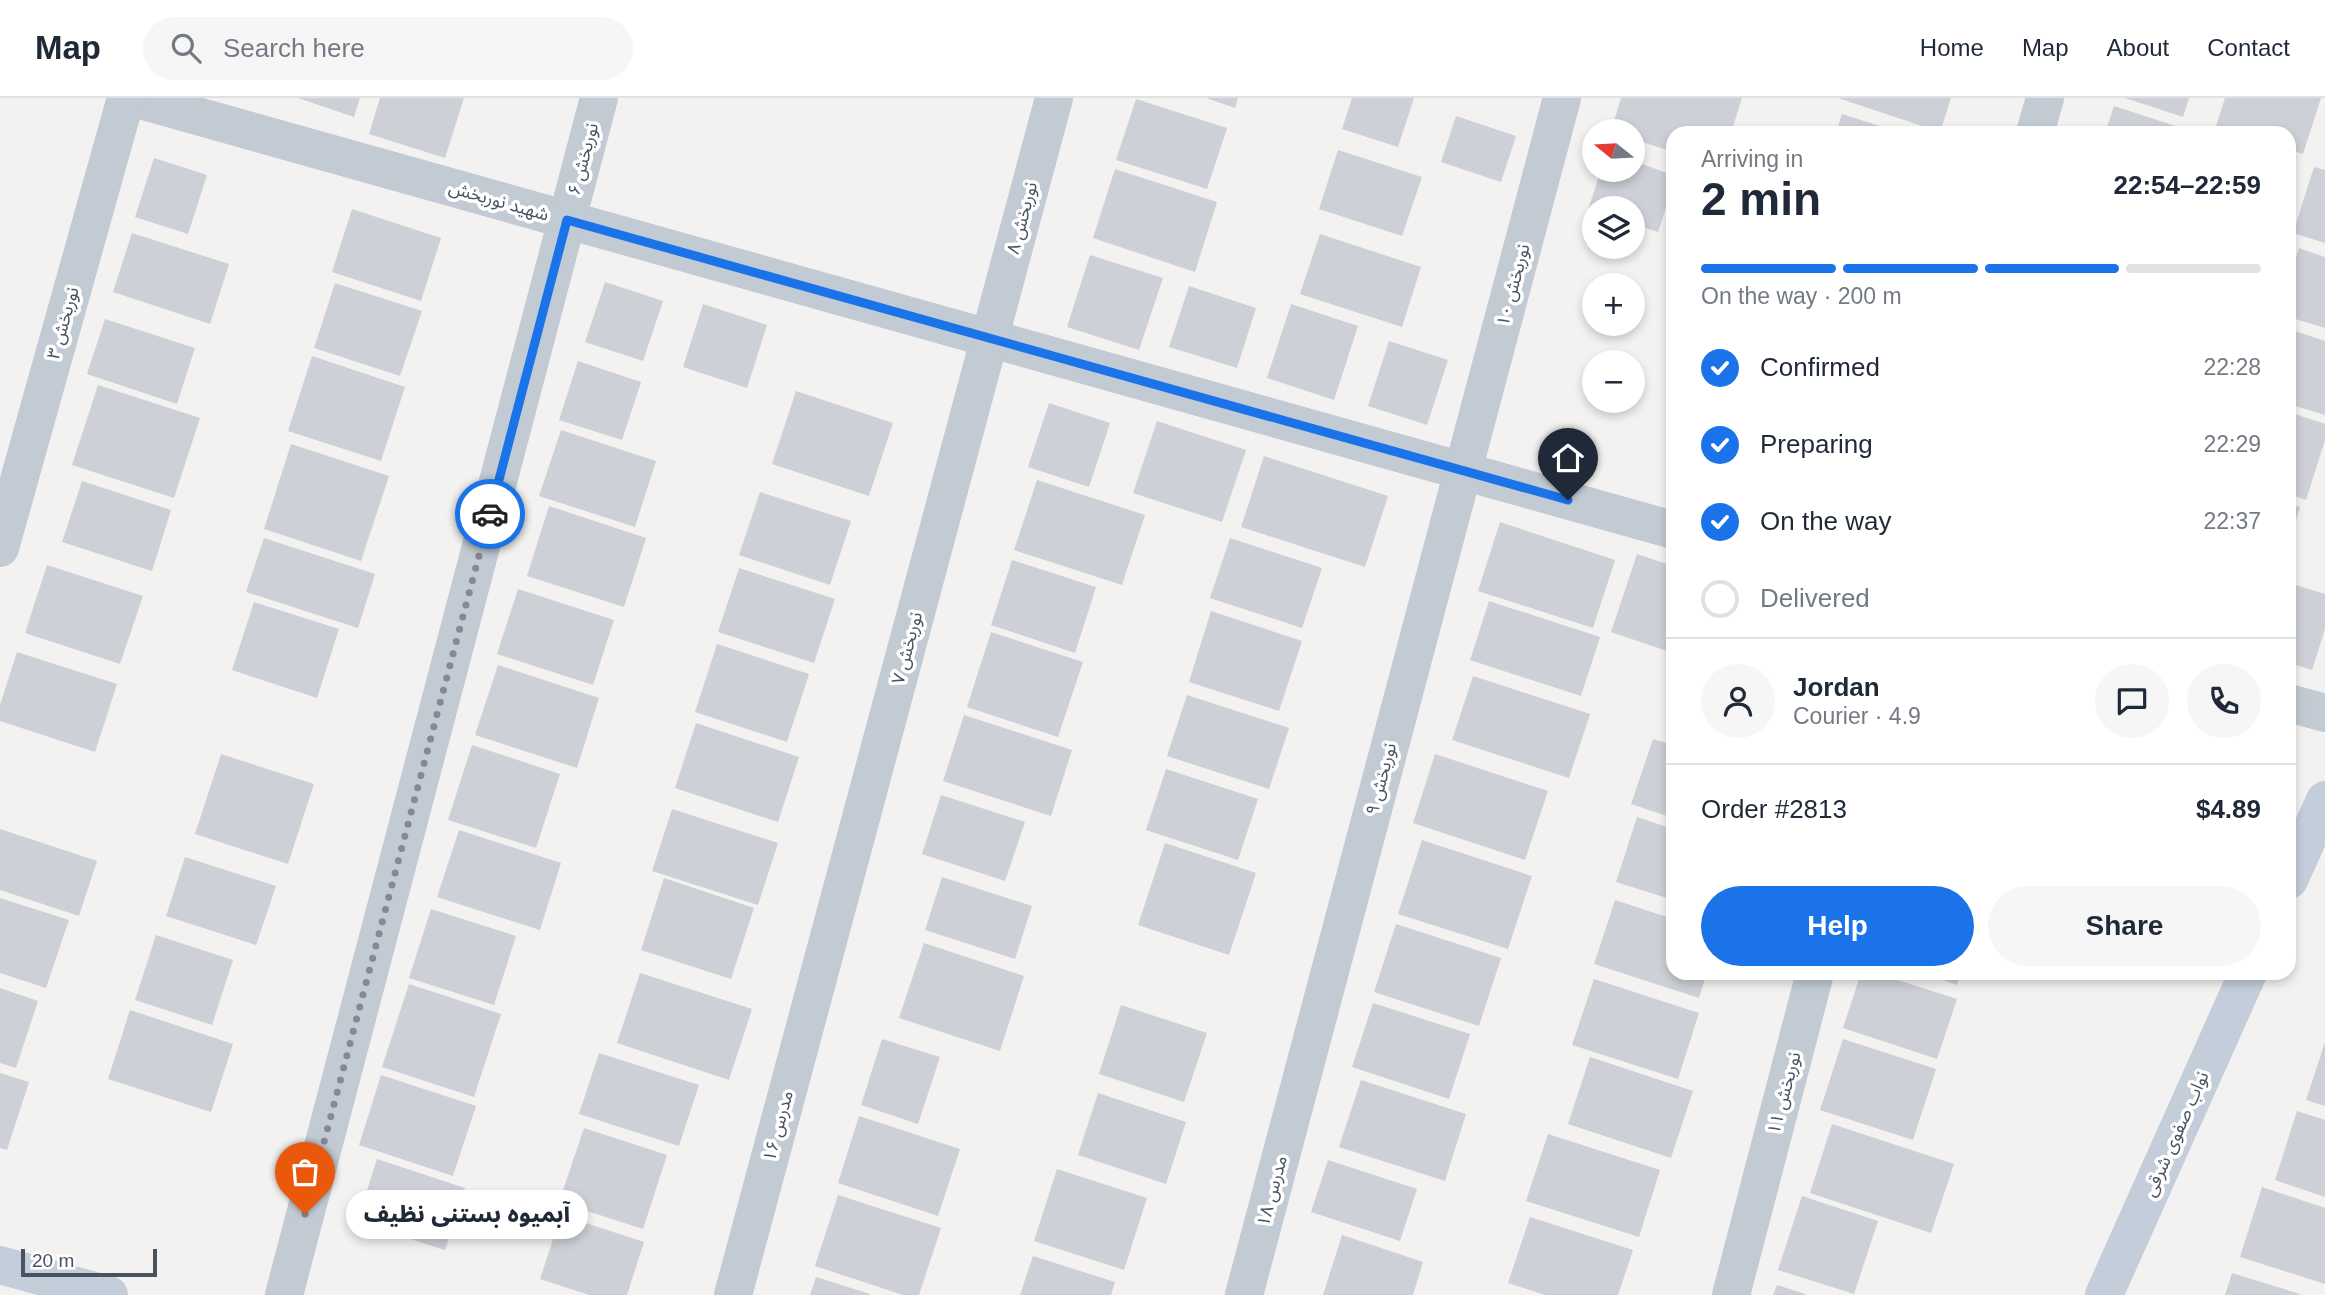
<!DOCTYPE html>
<html lang="en">
<head>
<meta charset="utf-8">
<style>
	:root { --surface:#fff; --page:#f6f6f7; --text:#1f2937; --muted:#747a83; --line:#e0e1e3; --accent:#1a73e8 }
	body { margin:0; font-family:Helvetica,"Noto Sans Arabic",sans-serif; background:var(--page); color:var(--text); height:100vh; display:flex; flex-direction:column; font-size:26px; white-space:nowrap }
	* { box-sizing:border-box; margin:0 }
	p { font-size:23px; color:var(--muted) }
	.icon { flex:none; width:38px; height:38px; fill:none; stroke:currentColor; stroke-width:2; stroke-linecap:round; stroke-linejoin:round }
	.map { position:relative; flex:1; overflow:hidden }
	.sheet { position:absolute; left:1666px; top:28px; width:630px; height:854px; display:flex; flex-direction:column; background:var(--surface); border-radius:21px; box-shadow:0 4px 10px #0003 }
	.sheet>* { flex:none }
	.needle { width:46px; rotate:288deg }
	.controls { position:absolute; left:1582px; top:21px; display:grid; gap:14px }
	.controls a { display:grid; place-items:center; width:63px; height:63px; border-radius:50%; background:var(--surface); box-shadow:0 4px 10px #0003; font-size:35px }
	.scale { position:absolute; left:21px; bottom:18px; width:136px; box-sizing:border-box; padding-left:7px; border:4px solid #48535f; border-top:0; font-size:19px; line-height:24px; white-space:nowrap; color:#48535f; -webkit-text-stroke:5px #fff; paint-order:stroke }
	.pin { position:absolute; display:grid; place-items:center; width:60px; height:60px; color:#fff; margin:-72px -30px; border-radius:50% 50% 50% 0; rotate:-45deg; box-shadow:0 0 7px #0007 }
	.pin .icon { rotate:45deg }
	.courier { position:absolute; display:grid; place-items:center; width:70px; height:70px; margin:-35px; border:5px solid #1a73e8; border-radius:50%; background:#fff; color:#222; box-shadow:0 2px 9px #0007 }
	.bubble { position:absolute; height:49px; border-radius:24px; background:var(--surface); box-shadow:0 4px 10px #0003; font-size:23px; font-weight:800; line-height:49px; text-align:center }
	.overview em { font-style:normal; font-weight:800 }
	.overview div { display:flex; flex-direction:column-reverse }
	.overview { display:flex; align-items:center; justify-content:space-between; height:119px; padding:0 35px }
	h1 { font-size:46px; font-weight:800; line-height:52px }
	.bar { display:grid; grid-template-columns:repeat(4,1fr); gap:10px 7px; align-content:center; height:84px; padding:0 35px }
	.bar i { height:9px; border-radius:5px; background:var(--line) }
	.bar .active { background:var(--accent) }
	.bar p { grid-column:span 4 }
	.line { display:flex; align-items:center; gap:18px; padding:0 35px; border-top:2px solid var(--line) }
	.line div { flex:1 }
	.round { display:grid; place-items:center; flex:none; width:74px; height:74px; border-radius:37px; background:var(--page) }
	ol { padding:0 35px; list-style:none }
	li { display:flex; align-items:center; gap:21px; height:77px }
	li p { margin-inline-start:auto }
	li .icon { padding:7px; border-radius:50%; background:var(--accent); color:#fff; stroke-width:4 }
	li:last-child { color:var(--muted) }
	li i { width:38px; height:38px; border:4px solid var(--line); border-radius:50% }
	.primary-button { display:flex; gap:14px; margin-top:auto; padding:14px 35px }
	.primary-button a { flex:1; height:80px; border-radius:42px; background:var(--accent); color:#fff; font-size:28px; font-weight:800; line-height:80px; text-align:center }
	.primary-button a+a { background:var(--page); color:var(--text) }
	header { display:flex; align-items:center; gap:42px; box-sizing:border-box; height:98px; padding:0 35px; background:var(--surface); border-bottom:2px solid var(--line) }
	header strong { font-size:33px }
	nav { display:flex; gap:38px; margin-inline-start:auto; font-size:24px }
	.search { width:490px; height:63px; background:var(--page); display:flex; align-items:center; gap:18px; box-sizing:border-box; padding:0 24px; border-radius:38px; color:var(--muted); font-size:26px }
	.map>svg:first-child { display:block }
	.building { fill:#cdd0d6 }
	.lines { fill:none; stroke-linecap:round; stroke-linejoin:round }
	.street { stroke:#c2cad3; stroke-width:38 }
	.secondary { stroke:#c4cdda; stroke-width:38 }
	.done { stroke:#848a92; stroke-width:7; stroke-dasharray:0 12.6 }
	.route { stroke:#1a73e8; stroke-width:9 }
	.labels { text-anchor:middle; stroke-width:7; stroke-linejoin:round; paint-order:stroke }
	.street-label { font-size:18px; fill:#48535f; stroke:#fff }
</style>
</head>
<body>
<header>
<strong>Map</strong>
<div class="search"><svg class="icon" aria-label="search" viewBox="0 0 24 24"><circle cx="10" cy="10" r="6"/><path d="M15 15l6 6"/></svg>Search here</div>
<nav><a>Home</a><a>Map</a><a>About</a><a>Contact</a></nav>
</header>
<div class="map">
<svg width="2325" height="1197" viewBox="0 0 2325 1197">
	<rect width="100%" height="100%" fill="#f4f1f1"/>
	<g class="building">
		<polygon points="298,0 360,0 354,19"/>
		<polygon points="380,0 464,0 445,60 369,36"/>
		<polygon points="1206,0 1238,0 1235,10"/>
		<polygon points="1352,0 1414,0 1398,49 1342,31"/>
		<polygon points="1621,0 1742,0 1731,35 1673,35 1673,54 1633,41 1633,33 1611,33"/>
		<polygon points="1838,0 1951,0 1940,34"/>
		<polygon points="2125,0 2189,0 2183,19"/>
		<polygon points="2225,0 2321,0 2303,56 2289,52 2289,35 2237,35 2216,28"/>
		<polygon points="1136,1 1227,30 1207,91 1116,62"/>
		<polygon points="2114,8 2194,34 2194,35 2105,35"/>
		<polygon points="1842,16 1899,34 1899,35 1836,35"/>
		<polygon points="1456,18 1516,38 1501,84 1441,64"/>
		<polygon points="1338,52 1422,79 1402,138 1319,111"/>
		<polygon points="154,60 207,77 188,136 135,119"/>
		<polygon points="1633,63 1673,77 1673,88 1658,134 1633,126 1633,110 1594,110 1594,114 1588,112 1601,72 1633,72"/>
		<polygon points="2314,69 2325,72 2325,145 2293,135"/>
		<polygon points="1115,71 1217,104 1195,174 1093,140"/>
		<polygon points="352,111 441,140 421,203 332,174"/>
		<polygon points="132,135 229,166 210,226 113,194"/>
		<polygon points="1320,136 1421,169 1402,229 1300,196"/>
		<polygon points="2299,150 2325,159 2325,230 2289,219 2289,182"/>
		<polygon points="1090,157 1163,180 1139,252 1067,229"/>
		<polygon points="605,184 663,203 643,263 585,244"/>
		<polygon points="335,185 422,213 400,278 314,250"/>
		<polygon points="1189,188 1256,210 1237,270 1169,249"/>
		<polygon points="703,206 767,227 747,290 683,269"/>
		<polygon points="1291,206 1358,228 1334,302 1267,280"/>
		<polygon points="105,221 195,250 177,306 87,276"/>
		<polygon points="2289,231 2325,243 2325,317 2289,306"/>
		<polygon points="1389,243 1448,262 1427,327 1368,308"/>
		<polygon points="312,258 405,289 381,363 288,333"/>
		<polygon points="578,263 641,284 622,342 559,322"/>
		<polygon points="98,287 200,320 174,400 72,367"/>
		<polygon points="796,293 893,325 869,398 772,366"/>
		<polygon points="1049,305 1110,325 1089,389 1028,369"/>
		<polygon points="2289,314 2325,326 2325,342 2306,402 2289,396"/>
		<polygon points="1157,323 1246,352 1222,424 1133,395"/>
		<polygon points="561,332 656,363 635,429 539,398"/>
		<polygon points="291,346 389,378 361,463 264,431"/>
		<polygon points="1264,358 1388,398 1365,469 1241,429"/>
		<polygon points="1037,382 1145,417 1122,487 1014,452"/>
		<polygon points="82,383 171,412 152,473 62,444"/>
		<polygon points="760,394 851,423 830,487 739,457"/>
		<polygon points="2289,406 2300,409 2290,441 2289,441"/>
		<polygon points="549,408 646,440 624,509 527,478"/>
		<polygon points="1500,424 1615,462 1593,530 1478,493"/>
		<polygon points="264,440 375,476 358,530 246,494"/>
		<polygon points="1230,440 1322,470 1302,530 1210,500"/>
		<polygon points="1637,456 1673,468 1673,555 1611,534"/>
		<polygon points="1012,462 1096,489 1075,555 991,527"/>
		<polygon points="47,467 143,498 120,566 25,535"/>
		<polygon points="739,470 835,501 814,565 718,534"/>
		<polygon points="2289,485 2325,496 2325,531 2312,572 2289,565"/>
		<polygon points="518,491 614,522 593,587 497,556"/>
		<polygon points="1489,503 1600,539 1581,598 1470,562"/>
		<polygon points="254,504 339,531 317,600 232,572"/>
		<polygon points="1211,513 1302,543 1279,613 1189,584"/>
		<polygon points="991,534 1083,564 1058,639 967,609"/>
		<polygon points="717,546 809,576 787,644 695,614"/>
		<polygon points="17,554 117,586 95,654 0,623 0,607"/>
		<polygon points="498,567 599,600 577,670 475,637"/>
		<polygon points="1473,578 1590,616 1569,680 1452,642"/>
		<polygon points="1187,597 1289,630 1269,691 1167,658"/>
		<polygon points="964,617 1072,652 1051,718 943,683"/>
		<polygon points="696,625 799,659 778,724 675,690"/>
		<polygon points="1653,641 1673,647 1673,720 1631,706"/>
		<polygon points="472,647 560,676 536,750 448,722"/>
		<polygon points="221,656 314,686 288,766 195,736"/>
		<polygon points="1435,656 1548,693 1525,762 1413,725"/>
		<polygon points="1166,671 1258,701 1238,762 1146,732"/>
		<polygon points="941,697 1025,724 1005,783 922,756"/>
		<polygon points="672,711 778,745 758,807 652,773"/>
		<polygon points="1637,719 1673,731 1673,802 1616,784"/>
		<polygon points="0,731 97,763 79,818 0,792"/>
		<polygon points="459,732 561,765 540,832 437,799"/>
		<polygon points="1422,742 1532,778 1508,851 1398,816"/>
		<polygon points="1165,745 1256,775 1229,857 1138,827"/>
		<polygon points="185,759 276,788 256,847 166,818"/>
		<polygon points="942,779 1032,808 1015,861 925,832"/>
		<polygon points="664,780 754,810 731,881 641,852"/>
		<polygon points="0,800 69,822 46,890 0,875"/>
		<polygon points="1615,802 1673,821 1673,875 1707,875 1699,900 1594,866"/>
		<polygon points="431,811 516,838 494,907 409,880"/>
		<polygon points="1396,826 1501,860 1479,928 1374,894"/>
		<polygon points="156,837 233,862 212,927 135,902"/>
		<polygon points="924,845 1024,878 1000,953 899,920"/>
		<polygon points="640,875 752,911 729,982 617,945"/>
		<polygon points="1861,875 1876,875 1957,901 1937,961 1843,930"/>
		<polygon points="1923,875 1961,875 1957,887"/>
		<polygon points="1594,881 1699,915 1678,981 1572,947"/>
		<polygon points="409,886 501,916 474,999 382,969"/>
		<polygon points="0,890 38,903 16,970 0,965"/>
		<polygon points="1373,905 1470,936 1449,1001 1352,969"/>
		<polygon points="1121,907 1207,935 1184,1004 1099,976"/>
		<polygon points="130,912 233,946 211,1014 108,981"/>
		<polygon points="882,941 940,959 918,1026 861,1007"/>
		<polygon points="1843,941 1936,971 1913,1042 1820,1012"/>
		<polygon points="2325,944 2325,1008 2306,1002"/>
		<polygon points="599,955 699,987 679,1048 579,1016"/>
		<polygon points="1590,959 1693,993 1671,1060 1568,1026"/>
		<polygon points="0,975 29,984 7,1052 0,1050"/>
		<polygon points="381,977 476,1008 453,1078 359,1047"/>
		<polygon points="1361,982 1466,1016 1445,1083 1339,1049"/>
		<polygon points="1098,995 1186,1024 1166,1086 1078,1057"/>
		<polygon points="2297,1013 2325,1022 2325,1099 2275,1082"/>
		<polygon points="859,1018 960,1051 938,1118 838,1085"/>
		<polygon points="1832,1026 1954,1066 1931,1135 1810,1095"/>
		<polygon points="584,1030 667,1057 643,1131 559,1104"/>
		<polygon points="1548,1036 1660,1072 1639,1139 1526,1103"/>
		<polygon points="377,1061 465,1090 445,1152 357,1124"/>
		<polygon points="1328,1062 1417,1091 1400,1143 1311,1114"/>
		<polygon points="1057,1071 1147,1100 1124,1172 1034,1143"/>
		<polygon points="2262,1089 2325,1110 2325,1186 2240,1159"/>
		<polygon points="838,1097 941,1130 919,1197 903,1197 815,1168"/>
		<polygon points="1802,1098 1878,1123 1854,1196 1778,1172"/>
		<polygon points="561,1117 644,1144 627,1197 589,1197 540,1181"/>
		<polygon points="1530,1119 1633,1152 1618,1197 1545,1197 1508,1185"/>
		<polygon points="1342,1137 1423,1164 1413,1197 1323,1197"/>
		<polygon points="1033,1158 1115,1184 1111,1197 1020,1197"/>
		<polygon points="2232,1175 2300,1196 2300,1197 2225,1197"/>
		<polygon points="816,1179 870,1196 870,1197 810,1197"/>
		<polygon points="1777,1187 1805,1196 1805,1197 1773,1197"/>
	</g>
	<g class="lines">
		<g class="street">
			<polyline points="133,0 1673,432"/>
			<polyline points="2035,35 2045,0"/>
			<polyline points="0,450 126,0"/>
			<polyline points="2289,605 2325,615"/>
			<polyline points="284,1197 599,0"/>
			<polyline points="733,1197 1054,0"/>
			<polyline points="1244,1197 1562,0"/>
			<polyline points="1731,1197 1815,875"/>
		</g>
		<g class="secondary">
			<polyline points="2289,782 2325,702"/>
			<polyline points="0,1167 109,1197"/>
			<polyline points="2104,1197 2248,875"/>
		</g>
	</g>
	<g class="lines">
		<polyline class="done" points="305,1116 490,416"/>
		<polyline class="route" points="490,416 567,122 1568,402"/>
	</g>
	<g class="labels">
		<g class="street-label">
			<text transform="translate(583 61) rotate(-75)" y="6">نوربخش ۶</text>
			<text transform="translate(499 103) rotate(16)" y="6">شهید نوربخش</text>
			<text transform="translate(1022 120) rotate(-75)" y="6">نوربخش ۸</text>
			<text transform="translate(1513 187) rotate(-75)" y="6">نوربخش ۱۰</text>
			<text transform="translate(63 225) rotate(-74)" y="6">نوربخش ۳</text>
			<text transform="translate(907 550) rotate(-75)" y="6">نوربخش ۷</text>
			<text transform="translate(1381 681) rotate(-75)" y="6">نوربخش ۹</text>
			<text transform="translate(1784 995) rotate(-75)" y="6">نوربخش ۱۱</text>
			<text transform="translate(778 1028) rotate(-75)" y="6">مدرس ۱۶</text>
			<text transform="translate(2176 1036) rotate(-66)" y="6">نواب صفوی شرقی</text>
			<text transform="translate(1272 1093) rotate(-75)" y="6">مدرس ۱۸</text>
		</g>
	</g>
</svg>
<div class="controls">
<a><svg class="needle" viewBox="-14 -14 28 28"><path d="M0-13l5 13h-10z" fill="#e53935"/><path d="M0 13l5-13h-10z" fill="#747a83"/></svg></a>
<a><svg class="icon" aria-label="layers" viewBox="0 0 24 24"><path d="M12 4l9 5-9 5-9-5zM3 14l9 5 9-5"/></svg></a>
<a>+</a>
<a>−</a>
</div>
<div class="scale">20 m</div>
<div class="pin" style="left:305px;top:1116px;background:#ea580c"><svg class="icon" aria-label="bag" viewBox="0 0 24 24"><path d="M5 8h14l-1 12H6zM9 8a3 3 0 0 1 6 0"/></svg></div>
<div class="pin" style="left:1568px;top:402px;background:#1f2937"><svg class="icon" aria-label="home" viewBox="0 0 24 24"><path d="M3 11l9-7 9 7M6 9v11h12V9"/></svg></div>
<div class="courier" style="left:490px;top:416px"><svg class="icon" aria-label="car" viewBox="0 0 24 24"><path d="M5 17H2v-5l4-1 3-4h7l3 4 3 1v5h-3M9 17h6M6 11h13"/><circle cx="7" cy="17" r="2"/><circle cx="17" cy="17" r="2"/></svg></div>
<div class="bubble" style="left:346px;top:1092px;width:242px">آبمیوه بستنی نظیف</div>
<section class="sheet">
<div class="overview"><div><h1>2 min</h1><p>Arriving in</p></div><em>22:54–22:59</em></div>
<div class="bar"><i class="active"></i><i class="active"></i><i class="active"></i><i></i><p>On the way · 200 m</p></div>
<ol>
<li><svg class="icon" aria-label="check" viewBox="0 0 24 24"><path d="M5 12l5 5 9-10"/></svg>Confirmed<p>22:28</p></li>
<li><svg class="icon" aria-label="check" viewBox="0 0 24 24"><path d="M5 12l5 5 9-10"/></svg>Preparing<p>22:29</p></li>
<li><svg class="icon" aria-label="check" viewBox="0 0 24 24"><path d="M5 12l5 5 9-10"/></svg>On the way<p>22:37</p></li>
<li><i></i>Delivered</li>
</ol>
<div class="line" style="height:126px"><a class="round"><svg class="icon" aria-label="person" viewBox="0 0 24 24"><circle cx="12" cy="8" r="4"/><path d="M4 21q1-7 8-7t8 7"/></svg></a><div><b>Jordan</b><p>Courier · 4.9</p></div><a class="round"><svg class="icon" aria-label="chat" viewBox="0 0 24 24"><path d="M4 5h16v11H9l-5 4z"/></svg></a><a class="round"><svg class="icon" aria-label="phone" viewBox="0 0 24 24"><path d="M5 4h4l2 5-3 2q2 4 5 5l2-3 5 2v4C11 20 4 13 5 4z"/></svg></a></div>
<div class="line" style="height:91px"><div>Order #2813</div><b>$4.89</b></div>
<div class="primary-button"><a>Help</a><a>Share</a></div>
</section>
</div>
</body>
</html>
